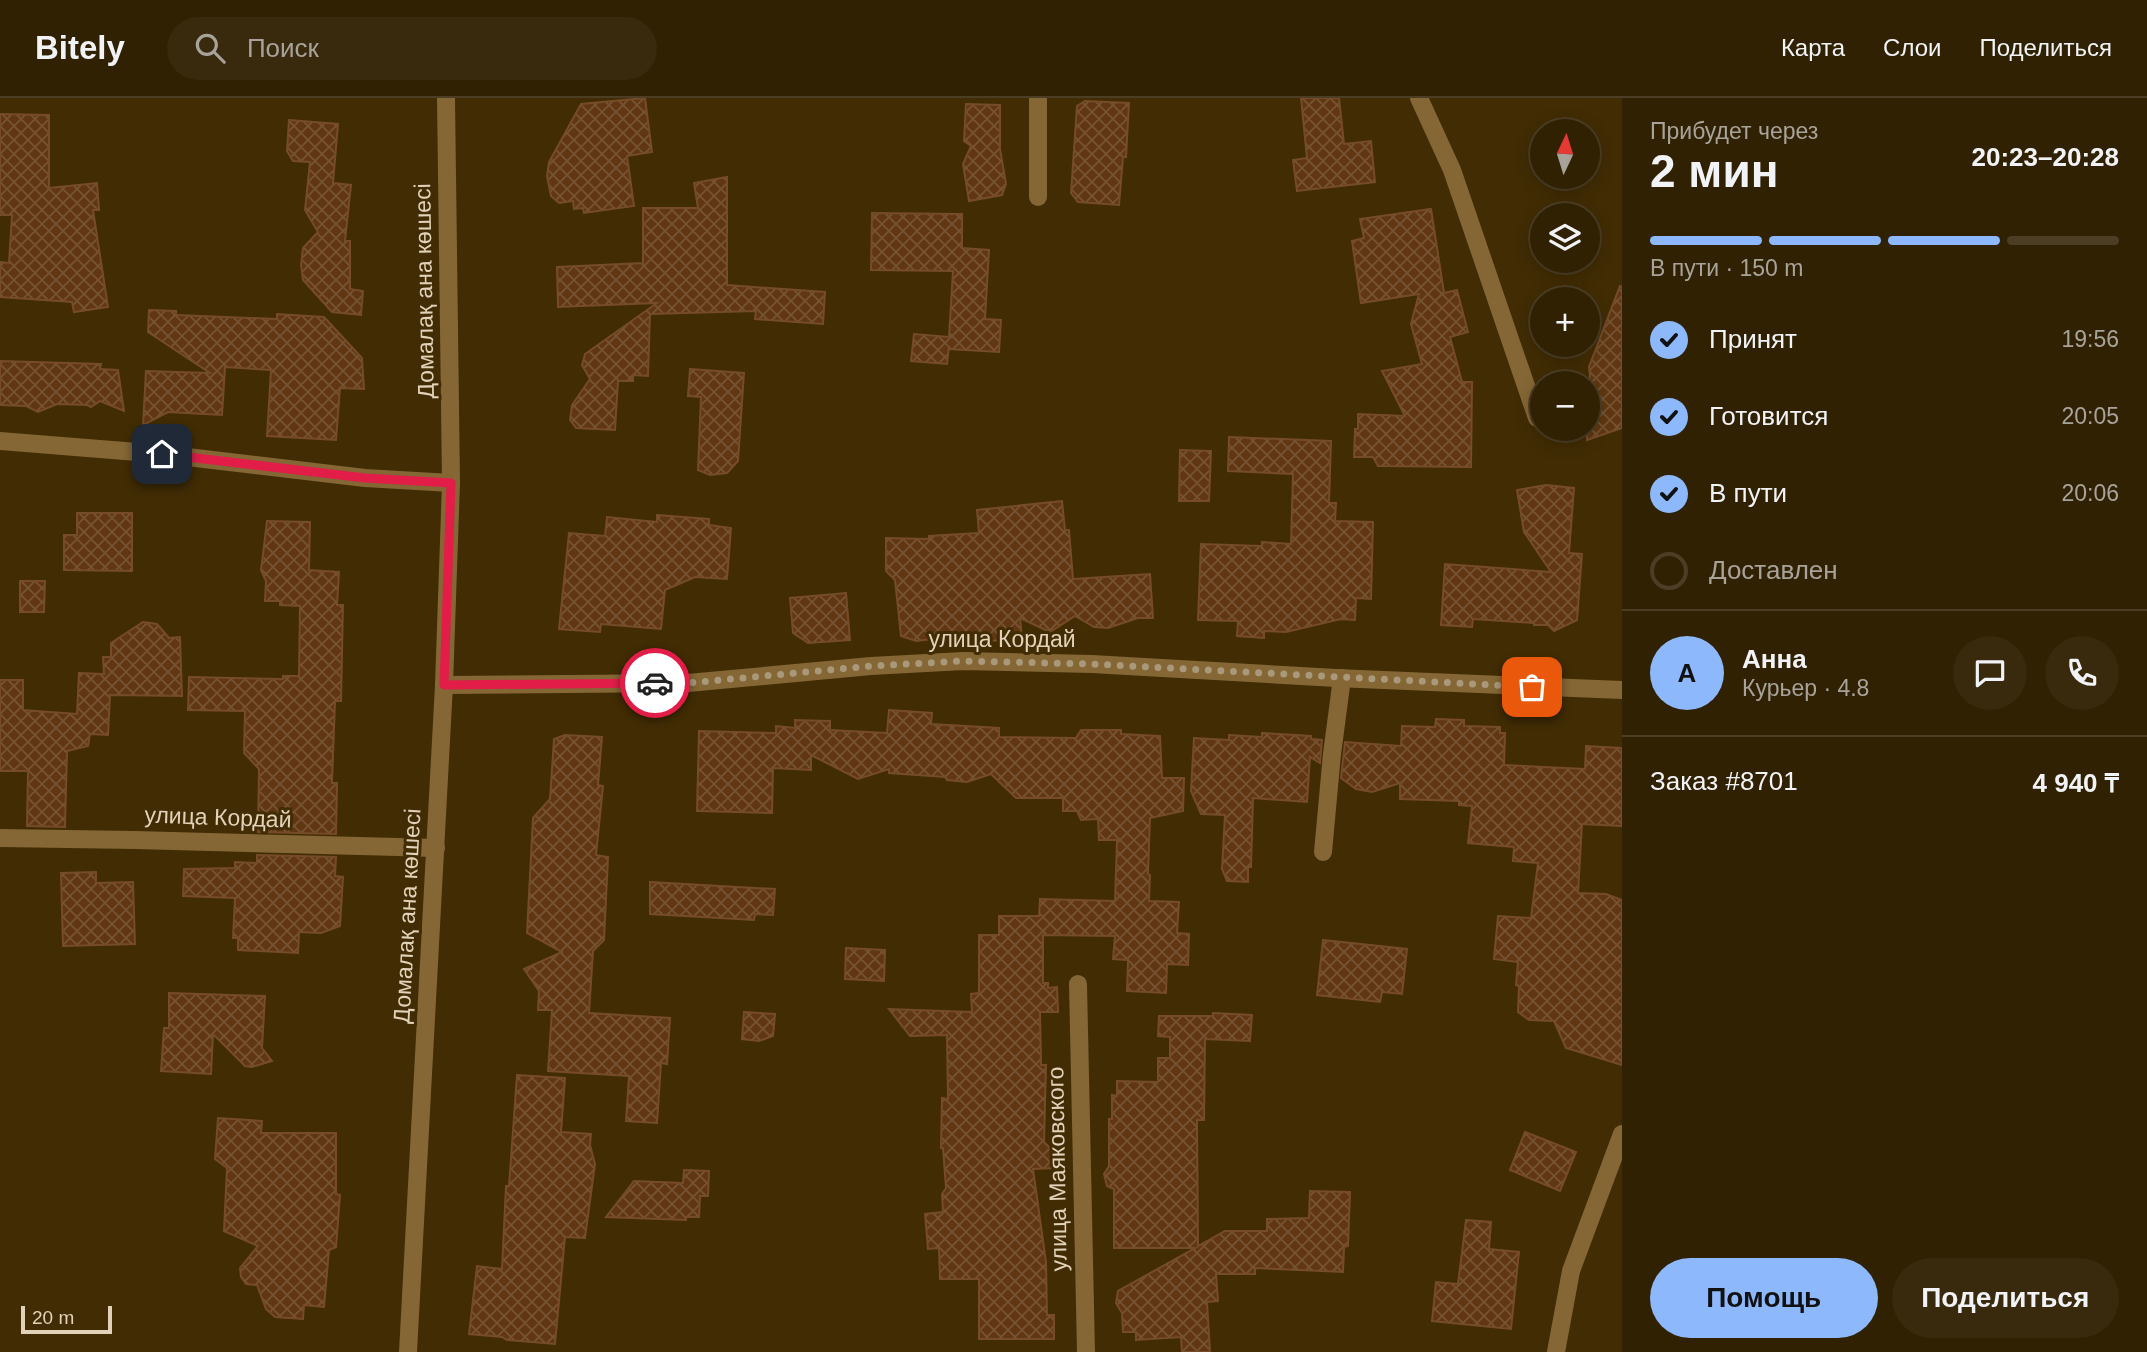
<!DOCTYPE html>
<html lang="ru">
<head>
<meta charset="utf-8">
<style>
	:root { --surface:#312103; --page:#39290d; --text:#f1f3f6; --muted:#a8a39a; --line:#4c3e25; --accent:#8db9fc }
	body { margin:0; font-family:Helvetica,sans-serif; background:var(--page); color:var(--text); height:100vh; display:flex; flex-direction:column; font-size:26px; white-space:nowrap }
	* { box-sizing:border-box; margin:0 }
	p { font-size:23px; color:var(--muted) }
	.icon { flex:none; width:38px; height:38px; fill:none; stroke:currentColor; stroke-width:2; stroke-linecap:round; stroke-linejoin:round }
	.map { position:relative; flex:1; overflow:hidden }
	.side { display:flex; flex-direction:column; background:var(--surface); width:525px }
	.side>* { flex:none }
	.needle { width:46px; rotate:4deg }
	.buttons { position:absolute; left:1530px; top:21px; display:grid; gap:14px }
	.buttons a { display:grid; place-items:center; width:70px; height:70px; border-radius:50%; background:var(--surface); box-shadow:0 4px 18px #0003,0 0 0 2px var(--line); font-size:35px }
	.scale { position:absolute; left:21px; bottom:18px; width:91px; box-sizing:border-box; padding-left:7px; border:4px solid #e2d2b9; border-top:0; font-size:19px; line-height:24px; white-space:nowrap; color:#e2d2b9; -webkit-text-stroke:5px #412c04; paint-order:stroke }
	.pin { position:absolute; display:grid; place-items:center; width:60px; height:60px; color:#fff; margin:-30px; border-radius:14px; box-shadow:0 4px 10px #0006 }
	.courier { position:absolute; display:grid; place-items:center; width:70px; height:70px; margin:-35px; border:5px solid #e11d48; border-radius:50%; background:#fff; color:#222; box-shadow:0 2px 9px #0007 }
	.summary em { font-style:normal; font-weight:800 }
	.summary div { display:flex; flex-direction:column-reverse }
	.summary { display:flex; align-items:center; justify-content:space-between; height:119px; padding:0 28px }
	h1 { font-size:46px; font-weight:800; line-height:52px }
	.bar { display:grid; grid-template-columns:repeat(4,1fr); gap:10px 7px; align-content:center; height:84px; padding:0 28px }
	.bar i { height:9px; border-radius:5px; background:var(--line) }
	.bar .selected { background:var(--accent) }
	.bar p { grid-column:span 4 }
	.line { display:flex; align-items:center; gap:18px; padding:0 28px; border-top:2px solid var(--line) }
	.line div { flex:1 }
	.round { display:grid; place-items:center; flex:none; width:74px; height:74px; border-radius:37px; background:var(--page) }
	ol { padding:0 28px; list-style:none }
	li { display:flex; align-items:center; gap:21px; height:77px }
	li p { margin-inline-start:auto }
	li .icon { padding:7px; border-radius:50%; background:var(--accent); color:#111; stroke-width:4 }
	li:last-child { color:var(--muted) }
	li i { width:38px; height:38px; border:4px solid var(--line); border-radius:50% }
	.button { display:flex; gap:14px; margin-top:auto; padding:14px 28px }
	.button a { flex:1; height:80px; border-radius:42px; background:var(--accent); color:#111; font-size:28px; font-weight:800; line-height:80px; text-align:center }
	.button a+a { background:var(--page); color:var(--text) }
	header { display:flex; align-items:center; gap:42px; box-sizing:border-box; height:98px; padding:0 35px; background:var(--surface); border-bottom:2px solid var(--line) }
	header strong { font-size:33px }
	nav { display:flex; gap:38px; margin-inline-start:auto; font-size:24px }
	.search { width:490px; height:63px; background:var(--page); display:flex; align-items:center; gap:18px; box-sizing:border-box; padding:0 24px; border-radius:38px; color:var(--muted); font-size:26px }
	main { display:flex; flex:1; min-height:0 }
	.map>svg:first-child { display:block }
	.building { fill:url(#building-cross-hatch); stroke:#764c28; stroke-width:2 }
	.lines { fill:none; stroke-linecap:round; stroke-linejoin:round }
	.minor { stroke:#846735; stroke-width:18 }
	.done { stroke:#aa987a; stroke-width:7; stroke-dasharray:0 12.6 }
	.route { stroke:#e11d48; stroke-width:9 }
	.labels { text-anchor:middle; stroke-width:6; stroke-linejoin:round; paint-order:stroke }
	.street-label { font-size:23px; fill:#e2d2b9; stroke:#412c04 }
</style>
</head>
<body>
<header>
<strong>Bitely</strong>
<div class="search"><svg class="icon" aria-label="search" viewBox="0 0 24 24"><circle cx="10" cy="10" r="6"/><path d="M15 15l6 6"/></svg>Поиск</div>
<nav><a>Карта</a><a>Слои</a><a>Поделиться</a></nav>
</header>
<main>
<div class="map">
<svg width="1622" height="1254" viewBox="0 0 1622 1254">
	<defs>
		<pattern id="building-cross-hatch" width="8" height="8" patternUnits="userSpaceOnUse" patternTransform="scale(1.75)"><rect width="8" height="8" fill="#603712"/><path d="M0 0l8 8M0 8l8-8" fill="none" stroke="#765332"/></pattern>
	</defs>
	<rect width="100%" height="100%" fill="#412c04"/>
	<g class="building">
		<polygon points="645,0 652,54 627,58 634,108 584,115 583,110 574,111 573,103 559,105 551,98 547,78 549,64 581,6"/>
		<polygon points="1301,0 1339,0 1344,46 1371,43 1375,84 1297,93 1293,62 1307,60"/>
		<polygon points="1085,3 1129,5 1126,59 1123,59 1119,107 1078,104 1071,95 1077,8"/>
		<polygon points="966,6 1000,7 1000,51 1006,86 1002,97 969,103 963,66 971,48 964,43"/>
		<polygon points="0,16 49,17 49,90 97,85 99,112 93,112 108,209 74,214 72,204 0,199 0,164 9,165 12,117 0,117"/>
		<polygon points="289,22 338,26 333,85 351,87 345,143 350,143 350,191 363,193 361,217 332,214 303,182 301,167 303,150 318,134 305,112 310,64 293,63 287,53"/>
		<polygon points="727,79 727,187 825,194 823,226 755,221 756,213 650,216 648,278 633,277 633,283 618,283 615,332 576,330 570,322 572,307 590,281 582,267 585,256 657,205 558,209 557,169 643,165 643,110 698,110 694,85"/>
		<polygon points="1431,111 1444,195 1457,192 1468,234 1450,239 1462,284 1472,284 1471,369 1378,368 1373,359 1354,359 1355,331 1358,331 1358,316 1405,318 1382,273 1422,266 1411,226 1419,196 1361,205 1352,143 1364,140 1360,121"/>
		<polygon points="872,115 962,116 962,150 989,152 985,221 1001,222 999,254 949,251 949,248 947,266 911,263 914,236 949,239 953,173 871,172"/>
		<polygon points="1620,188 1622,189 1622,330 1587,342 1587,290 1590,278 1589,269"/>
		<polygon points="149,212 176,213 176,217 277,221 277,216 324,219 362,260 364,291 340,290 336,342 267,338 271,272 225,269 222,317 168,314 143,327 146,273 210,275 148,234"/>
		<polygon points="0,263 101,266 100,271 118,272 124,313 100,303 91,309 87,307 57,306 38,314 26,308 0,307"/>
		<polygon points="690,271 744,275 738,363 727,375 710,377 698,372 701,299 688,298"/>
		<polygon points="1229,339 1331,343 1329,405 1336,405 1335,423 1373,424 1371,501 1356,500 1355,522 1341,521 1286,534 1264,533 1264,540 1237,538 1238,523 1198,522 1201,446 1262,448 1262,444 1291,446 1293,376 1228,373"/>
		<polygon points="1180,352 1211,353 1209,403 1179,403"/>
		<polygon points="1546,387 1574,390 1569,455 1582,456 1577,522 1554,533 1548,527 1534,527 1534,525 1473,521 1472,529 1441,527 1445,466 1551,474 1524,434 1517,392"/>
		<polygon points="1062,403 1065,432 1069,432 1073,481 1150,476 1153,520 1138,520 1108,530 1094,529 1075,518 1050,534 1020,520 1022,540 960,546 959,538 916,543 901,538 895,482 886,473 886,440 929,441 929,438 979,435 977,412"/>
		<polygon points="77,415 132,415 132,473 64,472 64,437 77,437"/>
		<polygon points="657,417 709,421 709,427 731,430 727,481 695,479 665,492 661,531 601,526 600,534 559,531 569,435 605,438 607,419 657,424"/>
		<polygon points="267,423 310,424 309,472 339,474 337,507 343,507 341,603 335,603 332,685 337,685 336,736 258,734 259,671 244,655 245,613 188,612 189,579 283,581 283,578 299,578 300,508 280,507 280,503 265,503 266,483 261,472"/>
		<polygon points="20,483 45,483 44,514 20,514"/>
		<polygon points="846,495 850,542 808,545 793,535 790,500"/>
		<polygon points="143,524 157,526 169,540 180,539 182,598 110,597 108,637 90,636 88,648 67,653 65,729 27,728 28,673 0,673 0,582 23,582 23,612 77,616 79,575 104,576 103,559 111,559 111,545"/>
		<polygon points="889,612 932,615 931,626 999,630 999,639 1076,640 1081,632 1121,632 1121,636 1160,638 1162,680 1184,680 1183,713 1150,720 1148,776 1150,777 1149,803 1179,804 1177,835 1189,836 1188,867 1167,866 1166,895 1127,893 1128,862 1113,861 1115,838 1043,837 1043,885 1048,885 1048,890 1057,889 1058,914 1040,914 1041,967 1046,967 1044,1044 1053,1053 1054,1070 1033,1071 1046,1164 1047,1217 1054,1217 1054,1241 979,1241 979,1181 940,1181 939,1150 928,1151 925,1116 943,1114 942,1096 946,1090 943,1050 941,1050 942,1000 948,1001 947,937 910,938 889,911 972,914 971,896 979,895 979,837 999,837 999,818 1039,818 1040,801 1115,803 1117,742 1099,742 1098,721 1081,722 1077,713 1063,713 1063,700 1016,700 991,676 967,684 947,682 945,679 889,675 889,671 858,681 811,657 811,672 773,670 772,715 697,713 699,633 776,635 776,628 795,630 795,622 830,623 830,632 887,635"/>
		<polygon points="1436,621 1464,622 1464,628 1500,629 1500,635 1505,635 1504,667 1585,671 1586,648 1622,650 1622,728 1582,726 1578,795 1606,796 1622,802 1622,967 1566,950 1554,923 1529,922 1518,914 1519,888 1516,887 1518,864 1494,861 1498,818 1531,820 1538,765 1513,763 1514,749 1468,745 1472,708 1459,707 1459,703 1400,701 1400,685 1372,694 1356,691 1341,680 1345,644 1401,648 1402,628 1435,629"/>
		<polygon points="1262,635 1311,638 1311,641 1322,642 1320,665 1310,659 1307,704 1253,700 1251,769 1248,769 1248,784 1227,783 1222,771 1225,717 1201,716 1191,693 1194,640 1229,642 1229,637 1262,639"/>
		<polygon points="565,637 602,639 598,687 603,688 596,757 608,759 604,842 593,853 589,915 670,920 667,966 661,965 657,1025 626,1023 629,978 548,973 552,912 538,912 539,893 524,871 562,854 527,835 533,720 550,701 554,641"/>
		<polygon points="257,757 336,759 335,778 343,779 340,828 321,835 299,834 298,855 238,852 238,840 233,840 235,800 183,798 184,771 235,770 235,764 257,765"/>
		<polygon points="96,774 96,785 133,784 135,846 63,848 61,775"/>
		<polygon points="650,784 775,791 773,817 755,816 754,822 650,816"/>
		<polygon points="1323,842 1407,851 1402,896 1382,894 1380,904 1317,897"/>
		<polygon points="846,850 885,852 884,883 845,881"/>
		<polygon points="169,895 265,898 262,950 272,963 252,969 245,968 213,936 211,976 161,973 164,930 169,930"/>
		<polygon points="744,914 775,916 773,938 759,943 742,941"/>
		<polygon points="1213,915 1252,917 1250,943 1205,941 1204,1022 1197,1022 1198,1148 1225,1133 1267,1133 1267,1121 1309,1120 1310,1093 1350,1094 1348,1148 1344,1149 1343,1174 1255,1170 1255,1176 1216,1176 1218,1203 1207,1204 1210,1254 1182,1254 1181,1239 1136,1242 1136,1234 1123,1234 1122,1215 1116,1205 1118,1193 1195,1150 1114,1150 1114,1091 1107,1088 1104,1076 1109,1068 1109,1021 1112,1021 1112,997 1117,998 1117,983 1158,984 1158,960 1170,960 1170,939 1158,938 1159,918 1213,918"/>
		<polygon points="517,977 565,980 561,1034 591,1036 590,1047 595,1066 585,1140 565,1139 555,1246 507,1242 502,1239 469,1236 477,1168 502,1171 506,1088 509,1088"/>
		<polygon points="218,1020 262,1023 261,1035 336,1035 336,1096 340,1097 336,1149 329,1152 324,1209 304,1207 303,1221 275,1219 266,1211 257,1187 246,1186 241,1179 240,1170 258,1148 224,1133 227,1070 215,1061"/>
		<polygon points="1525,1034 1576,1054 1560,1093 1510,1072"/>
		<polygon points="684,1072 709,1073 708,1098 700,1098 699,1119 686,1119 686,1122 606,1119 634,1083 683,1085"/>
		<polygon points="1466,1122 1491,1124 1489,1151 1519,1154 1511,1231 1432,1223 1436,1184 1458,1186"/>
	</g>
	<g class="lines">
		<g class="minor">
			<polyline points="1038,0 1038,99"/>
			<polyline points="1419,0 1452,72 1537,320"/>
			<polyline points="0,343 162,356 365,380 451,385"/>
			<polyline points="444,587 688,585 871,568 963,563 1092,566 1336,580 1622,592"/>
			<polyline points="0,740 135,742 436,750"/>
			<polyline points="1323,754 1332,656 1342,580"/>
			<polyline points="1078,886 1086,1254"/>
			<polyline points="408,1254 444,587 451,385 446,0"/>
			<polyline points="1556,1254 1571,1173 1622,1036"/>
		</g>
	</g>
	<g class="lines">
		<polyline class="done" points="655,585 688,585 871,568 963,563 1092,566 1532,589"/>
		<polyline class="route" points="162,356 365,380 451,385 444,587 655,585"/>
	</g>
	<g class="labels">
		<g class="street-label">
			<text transform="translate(424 193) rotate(-91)" y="8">Домалақ ана көшесі</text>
			<text x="1002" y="549">улица Кордай</text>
			<text transform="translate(218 719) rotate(2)" y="8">улица Кордай</text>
			<text transform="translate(407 818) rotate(-87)" y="8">Домалақ ана көшесі</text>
			<text transform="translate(1057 1071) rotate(-91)" y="8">улица Маяковского</text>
		</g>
	</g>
</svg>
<div class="buttons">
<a><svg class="needle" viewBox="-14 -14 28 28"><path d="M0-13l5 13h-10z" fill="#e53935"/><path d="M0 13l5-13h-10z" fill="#a8a39a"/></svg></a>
<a><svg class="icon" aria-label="layers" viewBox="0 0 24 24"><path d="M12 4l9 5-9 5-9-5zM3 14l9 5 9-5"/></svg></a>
<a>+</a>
<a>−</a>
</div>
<div class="scale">20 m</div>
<div class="pin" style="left:1532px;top:589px;background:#ea580c"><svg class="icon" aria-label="bag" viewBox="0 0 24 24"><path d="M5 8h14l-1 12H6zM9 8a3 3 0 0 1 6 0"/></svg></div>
<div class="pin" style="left:162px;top:356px;background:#1f2937"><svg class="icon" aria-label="home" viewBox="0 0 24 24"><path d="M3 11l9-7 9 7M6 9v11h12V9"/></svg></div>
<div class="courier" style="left:655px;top:585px"><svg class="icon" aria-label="car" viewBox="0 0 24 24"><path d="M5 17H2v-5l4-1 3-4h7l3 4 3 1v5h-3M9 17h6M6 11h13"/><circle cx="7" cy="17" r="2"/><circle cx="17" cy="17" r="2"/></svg></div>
</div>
<section class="side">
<div class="summary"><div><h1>2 мин</h1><p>Прибудет через</p></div><em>20:23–20:28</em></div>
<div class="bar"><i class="selected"></i><i class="selected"></i><i class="selected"></i><i></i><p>В пути · 150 m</p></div>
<ol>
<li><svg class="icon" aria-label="check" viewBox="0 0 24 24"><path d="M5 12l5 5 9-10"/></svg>Принят<p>19:56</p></li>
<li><svg class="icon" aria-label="check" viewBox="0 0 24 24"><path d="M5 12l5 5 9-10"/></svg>Готовится<p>20:05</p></li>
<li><svg class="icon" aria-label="check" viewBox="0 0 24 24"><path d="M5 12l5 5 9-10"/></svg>В пути<p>20:06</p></li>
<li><i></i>Доставлен</li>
</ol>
<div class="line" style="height:126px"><b class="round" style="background:var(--accent);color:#111">А</b><div><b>Анна</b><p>Курьер · 4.8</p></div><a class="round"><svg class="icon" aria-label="chat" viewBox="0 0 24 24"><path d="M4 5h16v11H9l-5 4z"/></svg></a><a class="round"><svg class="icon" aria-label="phone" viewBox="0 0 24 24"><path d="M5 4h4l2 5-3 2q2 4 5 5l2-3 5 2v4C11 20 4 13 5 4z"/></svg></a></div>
<div class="line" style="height:91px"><div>Заказ #8701</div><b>4 940 ₸</b></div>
<div class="button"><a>Помощь</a><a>Поделиться</a></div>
</section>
</main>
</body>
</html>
